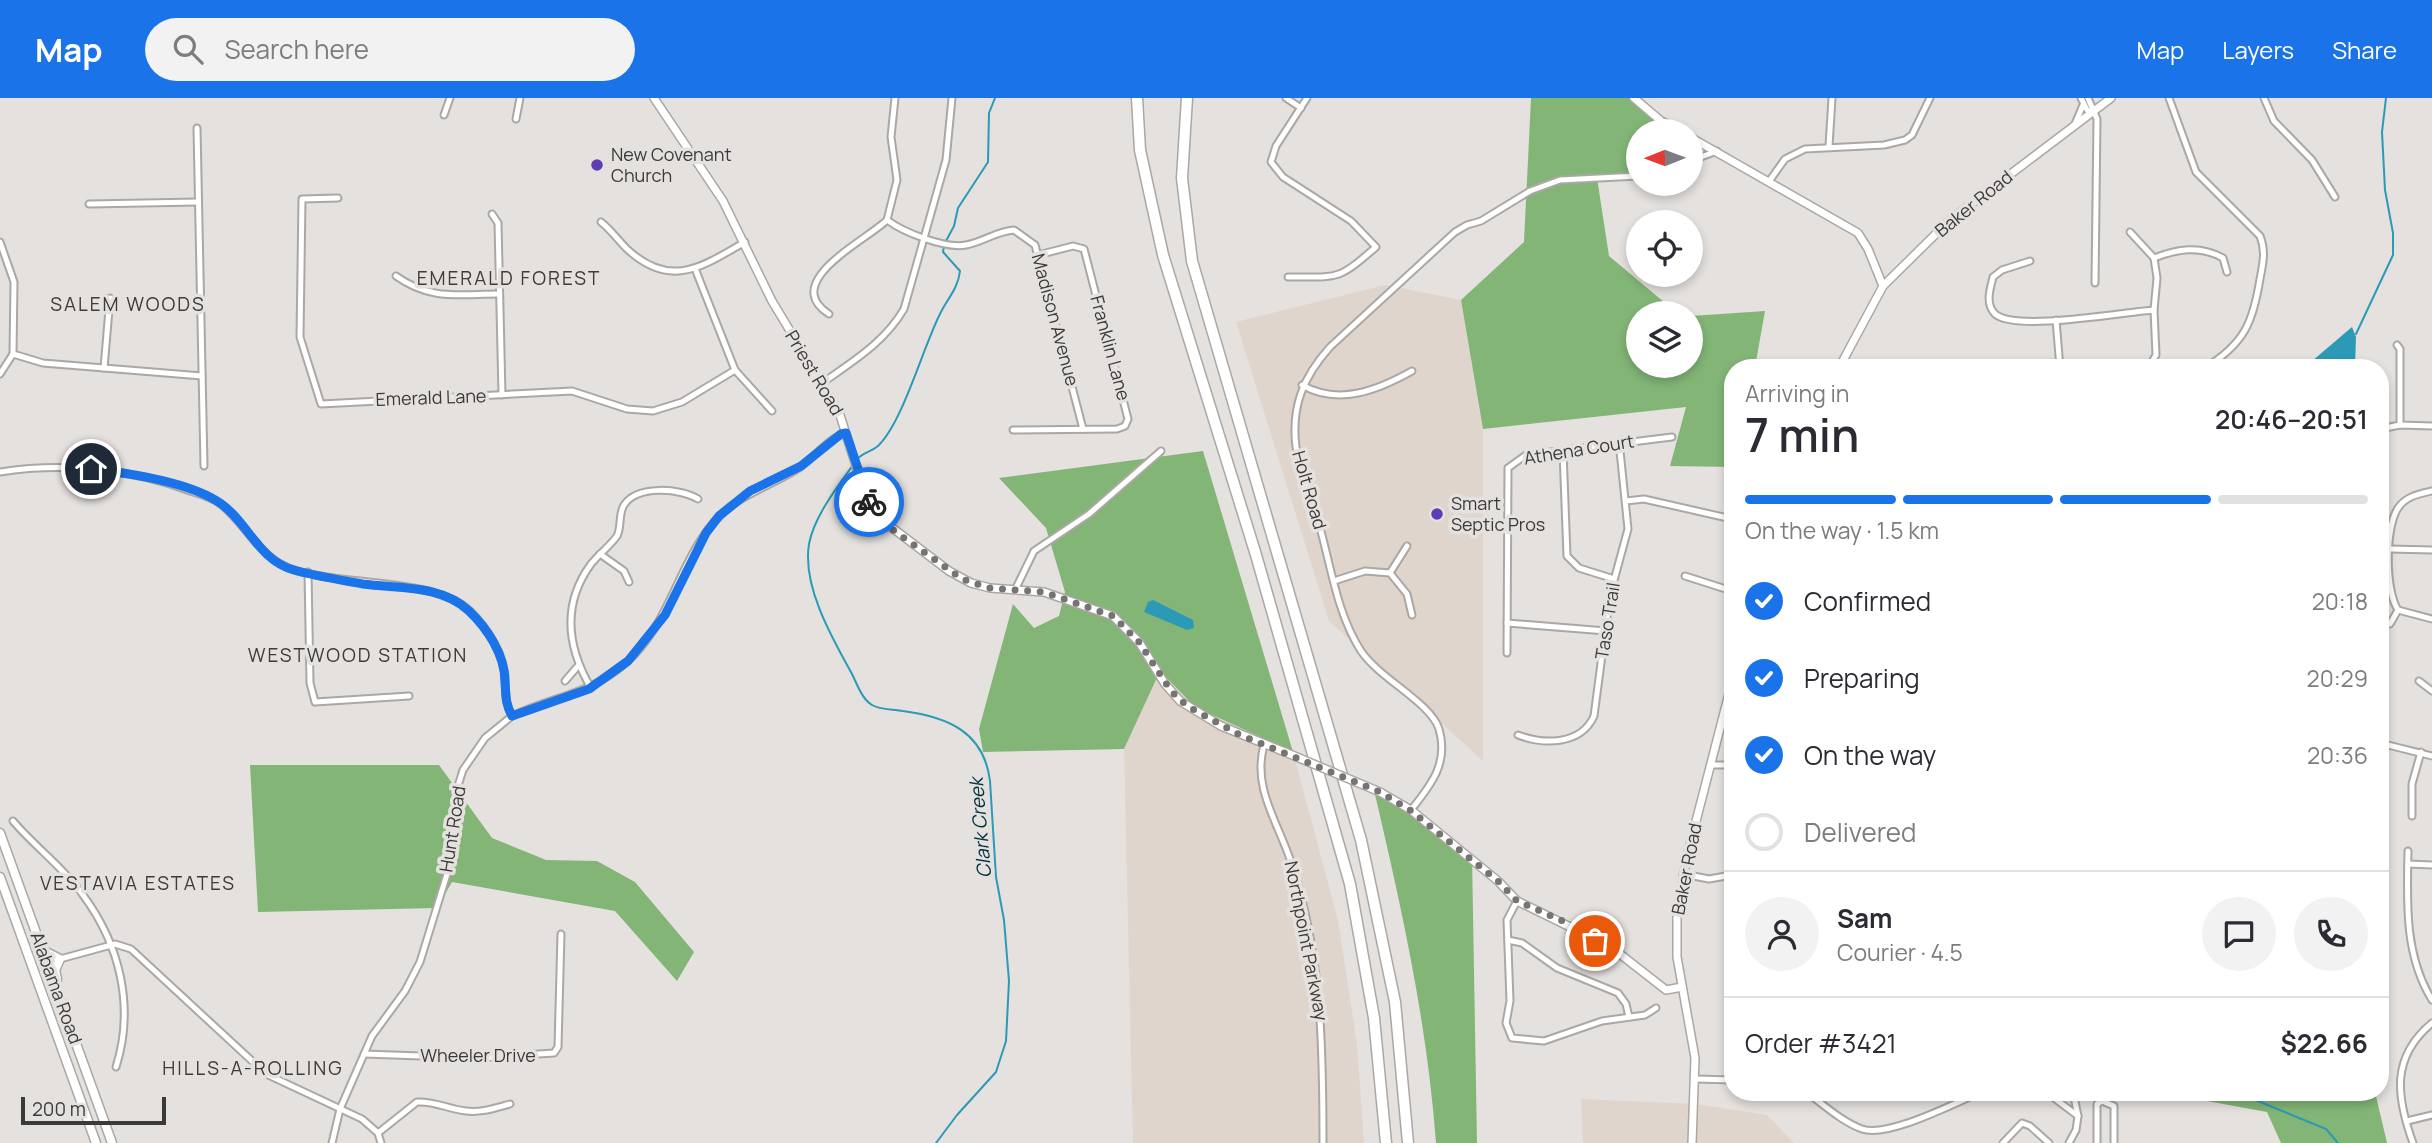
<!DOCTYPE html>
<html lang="en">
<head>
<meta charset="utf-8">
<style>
	:root { --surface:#fff; --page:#f2f2f3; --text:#2b2b33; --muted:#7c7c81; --line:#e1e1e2; --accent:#1a73e8 }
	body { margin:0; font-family:Manrope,sans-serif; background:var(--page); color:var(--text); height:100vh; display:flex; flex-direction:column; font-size:26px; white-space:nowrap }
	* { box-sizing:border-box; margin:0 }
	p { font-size:23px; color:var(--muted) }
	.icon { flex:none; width:38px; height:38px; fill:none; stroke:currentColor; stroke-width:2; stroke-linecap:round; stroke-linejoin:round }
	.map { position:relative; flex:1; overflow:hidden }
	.details { position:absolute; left:1724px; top:261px; width:665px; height:742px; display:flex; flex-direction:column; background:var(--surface); border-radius:28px; box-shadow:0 4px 10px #0003 }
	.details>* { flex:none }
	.needle { width:46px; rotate:269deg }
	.buttons { position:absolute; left:1626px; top:21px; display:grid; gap:14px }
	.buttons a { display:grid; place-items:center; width:77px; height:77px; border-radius:50%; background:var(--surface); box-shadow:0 4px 10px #0003; font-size:35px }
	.scale { position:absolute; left:21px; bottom:18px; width:145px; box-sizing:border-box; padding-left:7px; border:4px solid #3b3a39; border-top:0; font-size:19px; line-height:24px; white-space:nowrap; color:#3b3a39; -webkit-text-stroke:5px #e5e1de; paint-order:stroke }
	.pin { position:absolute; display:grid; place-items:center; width:60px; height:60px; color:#fff; margin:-30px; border:4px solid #fff; border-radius:50%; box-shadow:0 2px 7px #0007 }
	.courier { position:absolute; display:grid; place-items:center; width:70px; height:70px; margin:-35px; border:5px solid #1a73e8; border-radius:50%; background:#fff; color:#222; box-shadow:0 2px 9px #0007 }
	.headline em { font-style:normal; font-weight:600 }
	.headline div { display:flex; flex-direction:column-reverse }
	.headline { display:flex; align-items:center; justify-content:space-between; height:119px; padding:0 21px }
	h1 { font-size:46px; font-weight:600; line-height:52px }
	.bar { display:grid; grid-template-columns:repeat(4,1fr); gap:10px 7px; align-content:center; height:84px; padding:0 21px }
	.bar i { height:9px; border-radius:5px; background:var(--line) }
	.bar .current { background:var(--accent) }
	.bar p { grid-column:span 4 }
	.line { display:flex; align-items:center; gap:18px; padding:0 21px; border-top:2px solid var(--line) }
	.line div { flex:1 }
	.round { display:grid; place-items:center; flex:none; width:74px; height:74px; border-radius:37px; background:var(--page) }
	ol { padding:0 21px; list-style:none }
	li { display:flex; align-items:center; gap:21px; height:77px }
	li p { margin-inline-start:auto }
	li .icon { padding:7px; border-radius:50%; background:var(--accent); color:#fff; stroke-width:4 }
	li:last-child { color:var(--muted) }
	li i { width:38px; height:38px; border:4px solid var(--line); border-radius:50% }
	header { display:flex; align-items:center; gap:42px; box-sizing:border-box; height:98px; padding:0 35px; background:var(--accent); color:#fff }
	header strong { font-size:33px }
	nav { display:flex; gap:38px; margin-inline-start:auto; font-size:24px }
	.search { width:490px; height:63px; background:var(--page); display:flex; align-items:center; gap:18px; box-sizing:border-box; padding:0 24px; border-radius:38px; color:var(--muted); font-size:26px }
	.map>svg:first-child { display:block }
	.built { fill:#dfd5cc }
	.forest { fill:#82b576 }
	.water { fill:#2c9ab7 }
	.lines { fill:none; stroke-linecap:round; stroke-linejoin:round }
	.stream { stroke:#2c9ab7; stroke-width:2 }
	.street-casing { stroke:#aba7a4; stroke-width:9 }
	.secondary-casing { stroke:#aba7a4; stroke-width:10 }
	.primary-casing { stroke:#aba7a4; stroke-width:11 }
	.highway-casing { stroke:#aba7a4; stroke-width:13 }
	.street { stroke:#fff; stroke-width:5 }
	.secondary { stroke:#fff; stroke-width:7 }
	.primary { stroke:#fff; stroke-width:8 }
	.highway { stroke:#fff; stroke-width:10 }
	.secondary-bridge-casing { stroke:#aba7a4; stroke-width:10; stroke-linecap:butt }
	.secondary-bridge { stroke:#fff; stroke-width:7 }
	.done { stroke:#767473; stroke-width:7; stroke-dasharray:0 12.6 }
	.route { stroke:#1a73e8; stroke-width:9 }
	.poi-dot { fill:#5e3db6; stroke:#e5e1de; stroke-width:2.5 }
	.labels { text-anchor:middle; stroke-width:7; stroke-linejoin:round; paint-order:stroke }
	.poi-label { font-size:18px; fill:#3b3a39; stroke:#e5e1de; text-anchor:start }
	.street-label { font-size:18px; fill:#3b3a39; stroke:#e5e1de }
	.neighbourhood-label { font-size:19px; letter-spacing:2px; fill:#3e3b39; stroke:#e5e1de }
	.water-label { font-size:19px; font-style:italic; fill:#00323e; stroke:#e5e1de }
</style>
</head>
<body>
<header>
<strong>Map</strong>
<div class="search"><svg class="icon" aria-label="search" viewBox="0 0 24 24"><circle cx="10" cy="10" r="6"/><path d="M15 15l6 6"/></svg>Search here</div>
<nav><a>Map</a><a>Layers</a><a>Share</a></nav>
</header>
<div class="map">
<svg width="2432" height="1045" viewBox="0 0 2432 1045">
	<rect width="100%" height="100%" fill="#e5e1de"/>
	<g class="built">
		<polygon points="1385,187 1461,202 1483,332 1483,663 1329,523 1236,224"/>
		<polygon points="1160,573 1195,609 1293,654 1338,822 1357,946 1364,1045 1133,1045 1124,651"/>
		<polygon points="1581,1001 1696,1006 1767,1017 1794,1045 1583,1045"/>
	</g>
	<g class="forest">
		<polygon points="1531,0 1636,0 1662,22 1682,33 1638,33 1638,73 1597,80 1609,158 1677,215 1638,215 1638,268 1690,268 1691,218 1765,213 1755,269 1732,270 1732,369 1670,368 1686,309 1483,331 1461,202 1524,144"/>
		<polygon points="1203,353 1293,654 1195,609 1160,573 1124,651 983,654 979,631 1013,506 1034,530 1059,518 1065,494 1046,430 999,380"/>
		<polygon points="250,667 439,667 492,740 546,762 597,763 635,784 694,854 677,883 615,813 452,784 437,810 258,814"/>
		<path d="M1373,688L1472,759L1477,1045H1436C1427,923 1401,807 1373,688Z"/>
		<polygon points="2158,994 2375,994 2387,1045 2281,1045 2267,1014"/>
	</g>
	<g class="water">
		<polygon points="2352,229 2356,239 2355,269 2305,269"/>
		<polygon points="1153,502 1193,522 1194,530 1187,532 1144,514 1148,504"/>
	</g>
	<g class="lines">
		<g class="stream">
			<polyline points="946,143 954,128 958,110 988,64 989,15 995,0"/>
			<polyline points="2356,236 2393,157 2393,135 2385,92 2382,34 2386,0"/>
			<path d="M856,362C863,354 871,354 878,348C903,324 923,249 940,216C947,201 958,191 960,173L943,154L944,148"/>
			<path d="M853,367C837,389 814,419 809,446C802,488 832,540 852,576C857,586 862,601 872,607C880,612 894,611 903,613C948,619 984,634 990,683L996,779L1004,822L1009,883L1006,943L996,974L957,1017L936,1045"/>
			<polyline points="2236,994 2326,1031 2338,1045"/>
		</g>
		<g class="street-casing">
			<g id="street">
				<path d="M895,0L891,39L897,82L887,122C903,134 945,151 966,147C983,144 997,133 1014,132L1035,147L1083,331"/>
				<polyline points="1286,0 1301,10"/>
				<polyline points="2081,0 2087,12 2093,14"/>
				<polyline points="2088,0 2097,21 2095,185"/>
				<path d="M2169,0L2196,74L2260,138C2266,153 2263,165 2260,181C2253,224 2245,245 2205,270"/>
				<polyline points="2264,0 2274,23 2312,62 2335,99"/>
				<polyline points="444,17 450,0"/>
				<polyline points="516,21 520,0"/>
				<polyline points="2075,26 2083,7"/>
				<polyline points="197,30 204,368"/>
				<polyline points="1829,48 1832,0"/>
				<polyline points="1690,63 1717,53"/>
				<polyline points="1770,82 1785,61 1805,51 1884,47 1905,42 1912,37 1930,0"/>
				<polyline points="338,100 302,101 300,239 321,306 572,293 627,311 653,313 682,304 735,272"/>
				<polyline points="89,106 198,104"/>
				<polyline points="492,116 498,125 502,297"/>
				<path d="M601,124C611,132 618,142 627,151C671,192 703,168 745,144"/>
				<polyline points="2130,134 2154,160"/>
				<polyline points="0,144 14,184 13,256 0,276"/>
				<path d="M2154,160C2177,151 2200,147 2223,160L2227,174"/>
				<path d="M2030,163L2002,172L1993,179C1990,191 1985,206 1995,216C2016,234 2124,214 2154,212"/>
				<polyline points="696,173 735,272 772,313"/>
				<path d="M396,178C431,203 459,196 499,196"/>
				<path d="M1288,179C1339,179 1337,183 1376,149L1351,123L1283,79L1271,64L1276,48L1307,0"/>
				<path d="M829,216C779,184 867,142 887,122"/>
				<polyline points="2056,222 2060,270"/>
				<polyline points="2397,247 2400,251 2400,327"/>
				<polyline points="13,256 43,265 202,278"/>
				<polyline points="104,270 110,200"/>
				<polyline points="2148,270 2156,257 2154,212 2157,180 2154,160"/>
				<path d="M821,286C853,263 884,245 904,211L946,62L952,0"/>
				<path d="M1302,287C1339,308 1378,292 1412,273"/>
				<polyline points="2380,331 2400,327 2432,328"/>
				<polyline points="1013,332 1117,331 1125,328 1128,321 1084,151 1073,148 1038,157"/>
				<polyline points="1563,353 1567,458 1579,470 1614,481"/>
				<path d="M0,374C64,364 133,371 193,394C203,397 215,401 222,407C247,428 259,459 291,471C339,488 437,480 470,513C488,531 505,557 505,583C506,597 505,605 512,618L485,640L463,672L456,694L447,776L420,864L405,893L372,938L340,1011L332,1045"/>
				<path d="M2432,393C2419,396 2406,398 2398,410C2385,430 2385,492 2398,512L2432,521"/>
				<polyline points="1626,403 1644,401 1732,421"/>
				<polyline points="2390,451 2432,452"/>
				<polyline points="600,456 624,473 629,484"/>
				<polyline points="308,474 310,585 315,604 409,598"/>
				<polyline points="1390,475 1407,448"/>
				<polyline points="1685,478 1732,493"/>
				<polyline points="1334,483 1365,473 1390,475 1407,496 1412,517"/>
				<polyline points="1016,490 1034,453 1089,416 1161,353"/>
				<polyline points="1507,525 1606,533"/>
				<polyline points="2390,526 2398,512"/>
				<polyline points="1507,555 1508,370 1526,357 1672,339"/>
				<polyline points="565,583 578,568"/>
				<polyline points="2419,583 2432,593"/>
				<path d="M591,590C567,549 562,506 591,466C599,456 610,448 617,438C622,428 618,417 624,407C637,387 680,390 698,401"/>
				<path d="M512,618C554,598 590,597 627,564C670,525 678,466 714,424C738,396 770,389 799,370C815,359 828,340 846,335"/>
				<path d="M1518,637C1544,647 1581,647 1594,618L1610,497L1628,431L1620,353L1611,347"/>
				<polyline points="2380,645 2432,658"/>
				<path d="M1264,647C1252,690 1278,724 1291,764C1322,857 1323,949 1323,1045"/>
				<polyline points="1710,667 1732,667"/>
				<path d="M1411,712C1431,687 1449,665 1439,631C1431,605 1380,581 1361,553C1337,516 1331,468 1319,426C1312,400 1302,376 1296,349C1291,309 1303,279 1330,249L1455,134L1467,127L1481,123L1530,93L1560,82L1638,78"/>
				<polyline points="2412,718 2412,686 2421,654"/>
				<path d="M13,723C35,749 64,770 83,797C120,847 135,909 116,969"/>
				<path d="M2408,753C2407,803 2404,857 2432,902"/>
				<polyline points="2408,766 2432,767"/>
				<polyline points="1683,776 1709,781 1732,777"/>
				<polyline points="1728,777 1732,745"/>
				<polyline points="1517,803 1507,822 1510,903 1506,925 1512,940 1544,943 1602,923 1645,917 1656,910"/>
				<polyline points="1508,842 1522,845 1557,870 1618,895 1626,906 1629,919"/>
				<polyline points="60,861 115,846 131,851 266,976 362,1021 378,1035 381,1045"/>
				<polyline points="364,956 479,960 554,955 558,949 561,836"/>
				<polyline points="1696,981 1732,982"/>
				<path d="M1806,994C1823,1006 1842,1024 1862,1031C1888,1040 1955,1005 1981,994"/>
				<polyline points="2073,994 2078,1018"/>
				<polyline points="2054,1000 2078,1018 2076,1032 2069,1045"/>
				<polyline points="2407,1023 2432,1017"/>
				<path d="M378,1035L417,1004C435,1003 448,1011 466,1013C481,1015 495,1010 510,1006"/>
				<polyline points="2003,1045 2022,1025 2030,1028 2049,1045"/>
				<polyline points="2097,1045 2097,1006 2102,1003 2114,1008 2114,1045"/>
				<path d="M2413,1045C2396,998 2391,959 2432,925"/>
			</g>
		</g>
		<g class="secondary-casing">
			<g id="secondary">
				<polyline points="654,0 723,103 772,203 839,314 863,390 878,419 949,473 971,485 990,490 1044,494 1113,518 1139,544 1165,586 1180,603 1221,628 1285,654"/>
				<polyline points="1634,0 1661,23 1680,33"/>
				<polyline points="1690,39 1858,135 1868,151 1883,188"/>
				<polyline points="1839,270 1883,188 1950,122 2111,0"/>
				<polyline points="1380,694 1411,712 1498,783 1517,803 1611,849 1666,892 1682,889"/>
				<polyline points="1692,1045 1695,960 1677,859 1677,816 1687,758 1732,584"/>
			</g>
		</g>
		<g class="primary-casing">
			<g id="primary">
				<polyline points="0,735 112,1045"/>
				<polyline points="0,779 96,1045"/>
				<polyline points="44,853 60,861 55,872 57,881"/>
			</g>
		</g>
		<g class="highway-casing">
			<g id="highway">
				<polyline points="1137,0 1140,52 1163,157 1256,457 1350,786 1374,920 1386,1045"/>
				<polyline points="1187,0 1182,80 1192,163 1361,742 1395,904 1408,1045"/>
			</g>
		</g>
		<use href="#street" class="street"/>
		<use href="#secondary" class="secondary"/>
		<use href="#primary" class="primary"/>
		<use href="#highway" class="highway"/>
		<g class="secondary-bridge-casing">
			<polyline id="secondary-bridge" points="1285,654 1380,694"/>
		</g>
		<use href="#secondary-bridge" class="secondary-bridge"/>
	</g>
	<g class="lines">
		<polyline class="done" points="869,404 886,427 962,481 989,490 1044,494 1113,518 1139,544 1171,593 1187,608 1238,636 1380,694 1410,712 1498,783 1517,803 1563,823 1595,843"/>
		<path class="route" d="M91,371C128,375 189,384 220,405C248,424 258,462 294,472C316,478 340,482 363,486C398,491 441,486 469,513C487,530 505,557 505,583C506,597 505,605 512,618L589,591L628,563L665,517L706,435L719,418L750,393L801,368L841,336L846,335L869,404"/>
	</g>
	<g class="poi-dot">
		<circle cx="597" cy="67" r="7"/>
		<circle cx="1437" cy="416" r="7"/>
	</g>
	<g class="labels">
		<g class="poi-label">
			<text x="611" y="63">New Covenant<tspan x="611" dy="21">Church</tspan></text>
			<text x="1451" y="412">Smart<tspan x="1451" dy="21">Septic Pros</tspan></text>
		</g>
		<g class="street-label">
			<text transform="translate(1974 106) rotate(-39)" y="6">Baker Road</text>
			<text transform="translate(1055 222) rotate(75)" y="6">Madison Avenue</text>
			<text transform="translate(1110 250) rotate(75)" y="6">Franklin Lane</text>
			<text transform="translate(814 275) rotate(59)" y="6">Priest Road</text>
			<text transform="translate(431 300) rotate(-2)" y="6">Emerald Lane</text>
			<text transform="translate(1579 352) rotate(-9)" y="6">Athena Court</text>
			<text transform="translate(1309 392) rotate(74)" y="6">Holt Road</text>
			<text transform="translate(1608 523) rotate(-81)" y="6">Taso Trail</text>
			<text transform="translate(453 731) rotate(-81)" y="6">Hunt Road</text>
			<text transform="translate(1687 771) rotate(-79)" y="6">Baker Road</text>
			<text transform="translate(1306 843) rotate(79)" y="6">Northpoint Parkway</text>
			<text transform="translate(56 890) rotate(70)" y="6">Alabama Road</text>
			<text x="478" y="964">Wheeler Drive</text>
		</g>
		<g class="neighbourhood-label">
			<text x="509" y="187">EMERALD FOREST</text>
			<text x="128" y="213">SALEM WOODS</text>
			<text x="358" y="564">WESTWOOD STATION</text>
			<text x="138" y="792">VESTAVIA ESTATES</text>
			<text x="253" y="977">HILLS-A-ROLLING</text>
		</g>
		<g class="water-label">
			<text transform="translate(980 730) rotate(-95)" y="7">Clark Creek</text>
		</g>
	</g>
</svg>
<div class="buttons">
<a><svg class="needle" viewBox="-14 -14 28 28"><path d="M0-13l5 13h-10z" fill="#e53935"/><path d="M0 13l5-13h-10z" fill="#7c7c81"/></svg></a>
<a><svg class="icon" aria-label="locate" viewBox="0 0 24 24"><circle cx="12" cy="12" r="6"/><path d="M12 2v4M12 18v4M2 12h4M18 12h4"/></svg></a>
<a><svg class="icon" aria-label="layers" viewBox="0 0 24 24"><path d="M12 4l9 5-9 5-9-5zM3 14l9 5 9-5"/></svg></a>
</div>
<div class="scale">200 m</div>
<div class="pin" style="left:1595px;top:843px;background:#ea580c"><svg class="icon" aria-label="bag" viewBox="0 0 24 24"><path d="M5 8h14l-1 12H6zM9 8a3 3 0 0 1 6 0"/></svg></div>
<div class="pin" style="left:91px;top:371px;background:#1f2937"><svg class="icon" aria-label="home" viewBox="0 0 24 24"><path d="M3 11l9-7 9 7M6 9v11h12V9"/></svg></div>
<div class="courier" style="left:869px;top:404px"><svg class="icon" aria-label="bike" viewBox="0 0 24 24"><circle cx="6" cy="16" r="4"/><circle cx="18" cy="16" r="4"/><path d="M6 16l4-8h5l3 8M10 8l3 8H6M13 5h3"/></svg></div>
<section class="details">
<div class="headline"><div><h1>7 min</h1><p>Arriving in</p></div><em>20:46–20:51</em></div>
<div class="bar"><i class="current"></i><i class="current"></i><i class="current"></i><i></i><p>On the way · 1.5 km</p></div>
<ol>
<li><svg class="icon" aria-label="check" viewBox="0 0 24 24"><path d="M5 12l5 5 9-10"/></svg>Confirmed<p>20:18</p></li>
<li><svg class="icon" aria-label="check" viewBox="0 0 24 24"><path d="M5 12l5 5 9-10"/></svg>Preparing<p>20:29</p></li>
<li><svg class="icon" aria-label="check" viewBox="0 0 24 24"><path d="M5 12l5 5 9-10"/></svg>On the way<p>20:36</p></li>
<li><i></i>Delivered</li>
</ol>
<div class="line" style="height:126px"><a class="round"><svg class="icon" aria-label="person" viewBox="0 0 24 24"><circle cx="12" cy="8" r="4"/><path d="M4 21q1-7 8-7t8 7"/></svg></a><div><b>Sam</b><p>Courier · 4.5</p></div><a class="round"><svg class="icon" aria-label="chat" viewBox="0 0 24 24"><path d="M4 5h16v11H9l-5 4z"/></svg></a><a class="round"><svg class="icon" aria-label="phone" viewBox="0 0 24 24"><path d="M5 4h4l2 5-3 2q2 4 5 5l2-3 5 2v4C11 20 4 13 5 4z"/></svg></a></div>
<div class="line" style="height:91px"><div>Order #3421</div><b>$22.66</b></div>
</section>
</div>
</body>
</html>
